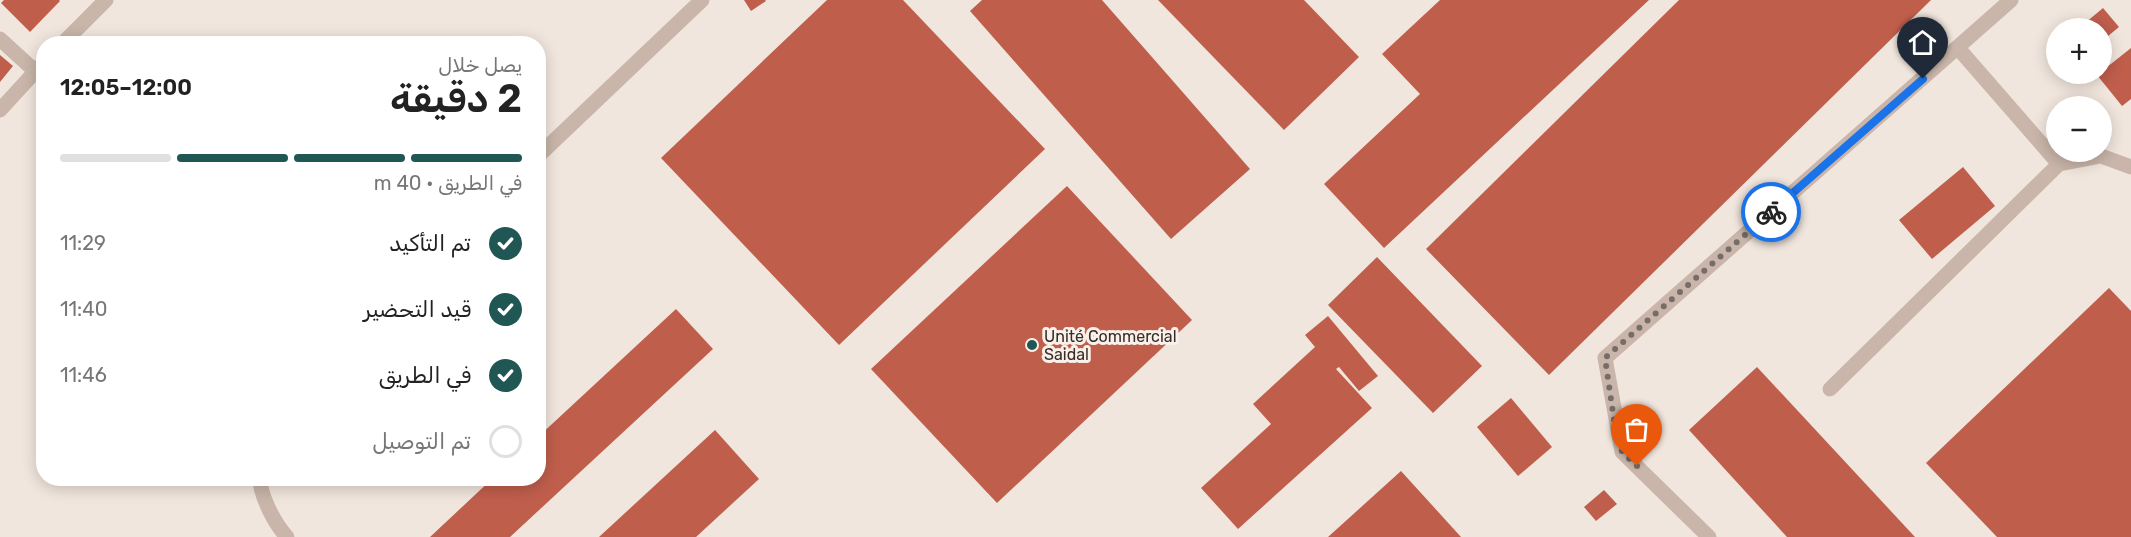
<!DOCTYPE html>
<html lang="ar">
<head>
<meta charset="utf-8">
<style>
	:root { --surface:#fff; --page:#f2f2f2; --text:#222; --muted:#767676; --line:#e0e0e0; --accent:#205654 }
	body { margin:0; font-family:Rubik,"Noto Naskh Arabic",sans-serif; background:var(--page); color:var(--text); direction:rtl; height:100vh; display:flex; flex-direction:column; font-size:22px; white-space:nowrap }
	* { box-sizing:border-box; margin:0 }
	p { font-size:20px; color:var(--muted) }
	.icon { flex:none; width:33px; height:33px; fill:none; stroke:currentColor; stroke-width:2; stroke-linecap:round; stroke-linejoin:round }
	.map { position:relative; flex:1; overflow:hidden; direction:ltr }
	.sheet { position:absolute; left:36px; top:36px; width:510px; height:450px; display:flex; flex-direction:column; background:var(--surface); border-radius:24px; box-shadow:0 3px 15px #0003; direction:rtl }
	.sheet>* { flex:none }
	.tools { position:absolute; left:2046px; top:18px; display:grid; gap:12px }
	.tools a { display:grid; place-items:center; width:66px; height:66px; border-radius:50%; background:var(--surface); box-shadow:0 3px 15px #0003; font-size:30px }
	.pin { position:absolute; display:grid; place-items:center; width:51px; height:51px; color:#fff; margin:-62px -26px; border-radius:50% 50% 50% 0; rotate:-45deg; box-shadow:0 0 6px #0007 }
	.pin .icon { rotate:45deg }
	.courier { position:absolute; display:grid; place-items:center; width:60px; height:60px; margin:-30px; border:4px solid #1a73e8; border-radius:50%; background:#fff; color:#222; box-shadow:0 2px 8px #0007 }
	.summary em { font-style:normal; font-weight:600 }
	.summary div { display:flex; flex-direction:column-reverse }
	.summary { display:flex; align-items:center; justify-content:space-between; height:102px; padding:0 24px }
	h1 { font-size:39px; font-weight:600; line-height:45px }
	.bar { display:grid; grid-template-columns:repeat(4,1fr); gap:9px 6px; align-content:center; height:72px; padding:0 24px }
	.bar i { height:8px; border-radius:4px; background:var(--line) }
	.bar .current { background:var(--accent) }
	.bar p { grid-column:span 4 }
	ol { padding:0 24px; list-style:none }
	li { display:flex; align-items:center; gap:18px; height:66px }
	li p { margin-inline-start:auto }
	li .icon { padding:6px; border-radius:50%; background:var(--accent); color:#fff; stroke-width:4 }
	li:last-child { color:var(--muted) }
	li i { width:33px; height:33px; border:3px solid var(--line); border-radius:50% }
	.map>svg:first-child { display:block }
	.building { fill:#c05e4c }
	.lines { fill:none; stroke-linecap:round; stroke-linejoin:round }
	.service { stroke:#c9b5a9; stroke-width:15 }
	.minor { stroke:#c9b5a9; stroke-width:15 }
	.done { stroke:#776d68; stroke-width:6; stroke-dasharray:0 10.8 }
	.route { stroke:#1a73e8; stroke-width:8 }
	.poi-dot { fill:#205654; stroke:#f9f0e9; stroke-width:2 }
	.labels { text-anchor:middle; stroke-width:6; stroke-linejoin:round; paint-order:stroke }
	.poi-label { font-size:16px; fill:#362c29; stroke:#f9f0e9; text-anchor:start }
</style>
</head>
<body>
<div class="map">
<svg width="2131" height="537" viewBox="0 0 2131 537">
	<rect width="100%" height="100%" fill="#f1e6dd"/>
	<g class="building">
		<polygon points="4,0 59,0 60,1 30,32 1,3"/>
		<polygon points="744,0 765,0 766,1 751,11"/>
		<polygon points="827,0 903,0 1045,149 839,345 661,158"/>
		<polygon points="982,0 1102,0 1250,169 1171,239 970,11"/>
		<polygon points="1158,0 1304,0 1359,57 1284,130"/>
		<polygon points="1440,0 1649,0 1384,248 1324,184 1420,94 1382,54"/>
		<polygon points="1679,0 1931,0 1549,375 1426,249"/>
		<polygon points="2103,8 2119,27 2102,41 2102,28 2079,28"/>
		<polygon points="2131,48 2131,99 2122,106 2097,75"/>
		<polygon points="0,55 13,66 0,82"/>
		<polygon points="1963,167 1995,206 1932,259 1899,220"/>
		<polygon points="1067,186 1192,320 997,503 871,369"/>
		<polygon points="1377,257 1482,366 1433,413 1328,305"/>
		<polygon points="2109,288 2131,311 2131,537 1997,537 1926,463"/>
		<polygon points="676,309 713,349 510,537 430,537 493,478 538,478 538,437"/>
		<polygon points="1328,316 1378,376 1359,391 1339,367 1336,369 1372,408 1238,529 1201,488 1271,424 1253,404 1315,347 1305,335"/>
		<polygon points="1757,367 1915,537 1787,537 1689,430"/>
		<polygon points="1511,398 1552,447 1518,476 1477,427"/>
		<polygon points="715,430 759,479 696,537 599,537"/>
		<polygon points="1401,471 1461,537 1328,537"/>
		<polygon points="1604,490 1617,504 1596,521 1584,507"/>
	</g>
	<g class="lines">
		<g class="service">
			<polyline points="1958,48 2059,164 2101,156 2131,167"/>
			<polyline points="538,156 702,0"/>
			<polyline points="1830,389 2059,164"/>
			<path d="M260,478C260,496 275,524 287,537"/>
		</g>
		<g class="minor">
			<polyline points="0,39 35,71"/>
			<polyline points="62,44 106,0"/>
			<polyline points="0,110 44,62"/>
			<polyline points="1709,537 1622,452 1605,358 2011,0"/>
		</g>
	</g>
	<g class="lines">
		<polyline class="done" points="1637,466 1622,452 1614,420 1605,358 1771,212"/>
		<polyline class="route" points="1771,212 1923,79"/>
	</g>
	<circle class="poi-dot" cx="1032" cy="345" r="6"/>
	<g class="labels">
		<g class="poi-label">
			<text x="1044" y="342">Unité Commercial<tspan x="1044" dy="18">Saidal</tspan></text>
		</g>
	</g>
</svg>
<div class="tools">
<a>+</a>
<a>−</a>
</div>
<div class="pin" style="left:1637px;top:466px;background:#ea580c"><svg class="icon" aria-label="bag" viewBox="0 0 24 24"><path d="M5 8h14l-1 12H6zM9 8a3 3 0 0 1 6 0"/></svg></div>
<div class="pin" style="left:1923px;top:79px;background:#1f2937"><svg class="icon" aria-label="home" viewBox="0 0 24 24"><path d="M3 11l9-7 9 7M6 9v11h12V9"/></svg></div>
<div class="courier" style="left:1771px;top:212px"><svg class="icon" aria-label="bike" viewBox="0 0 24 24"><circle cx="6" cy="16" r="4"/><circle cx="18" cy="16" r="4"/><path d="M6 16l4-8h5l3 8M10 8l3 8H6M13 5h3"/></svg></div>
<section class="sheet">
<div class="summary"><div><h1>2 دقيقة</h1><p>يصل خلال</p></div><em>12:00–12:05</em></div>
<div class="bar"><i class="current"></i><i class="current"></i><i class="current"></i><i></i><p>في الطريق · 40 m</p></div>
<ol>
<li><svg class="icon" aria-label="check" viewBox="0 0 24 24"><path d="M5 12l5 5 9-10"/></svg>تم التأكيد<p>11:29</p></li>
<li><svg class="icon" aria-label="check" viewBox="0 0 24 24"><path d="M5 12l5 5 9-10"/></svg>قيد التحضير<p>11:40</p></li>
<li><svg class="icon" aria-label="check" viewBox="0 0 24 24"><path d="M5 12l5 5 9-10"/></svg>في الطريق<p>11:46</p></li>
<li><i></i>تم التوصيل</li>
</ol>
</section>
</div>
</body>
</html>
